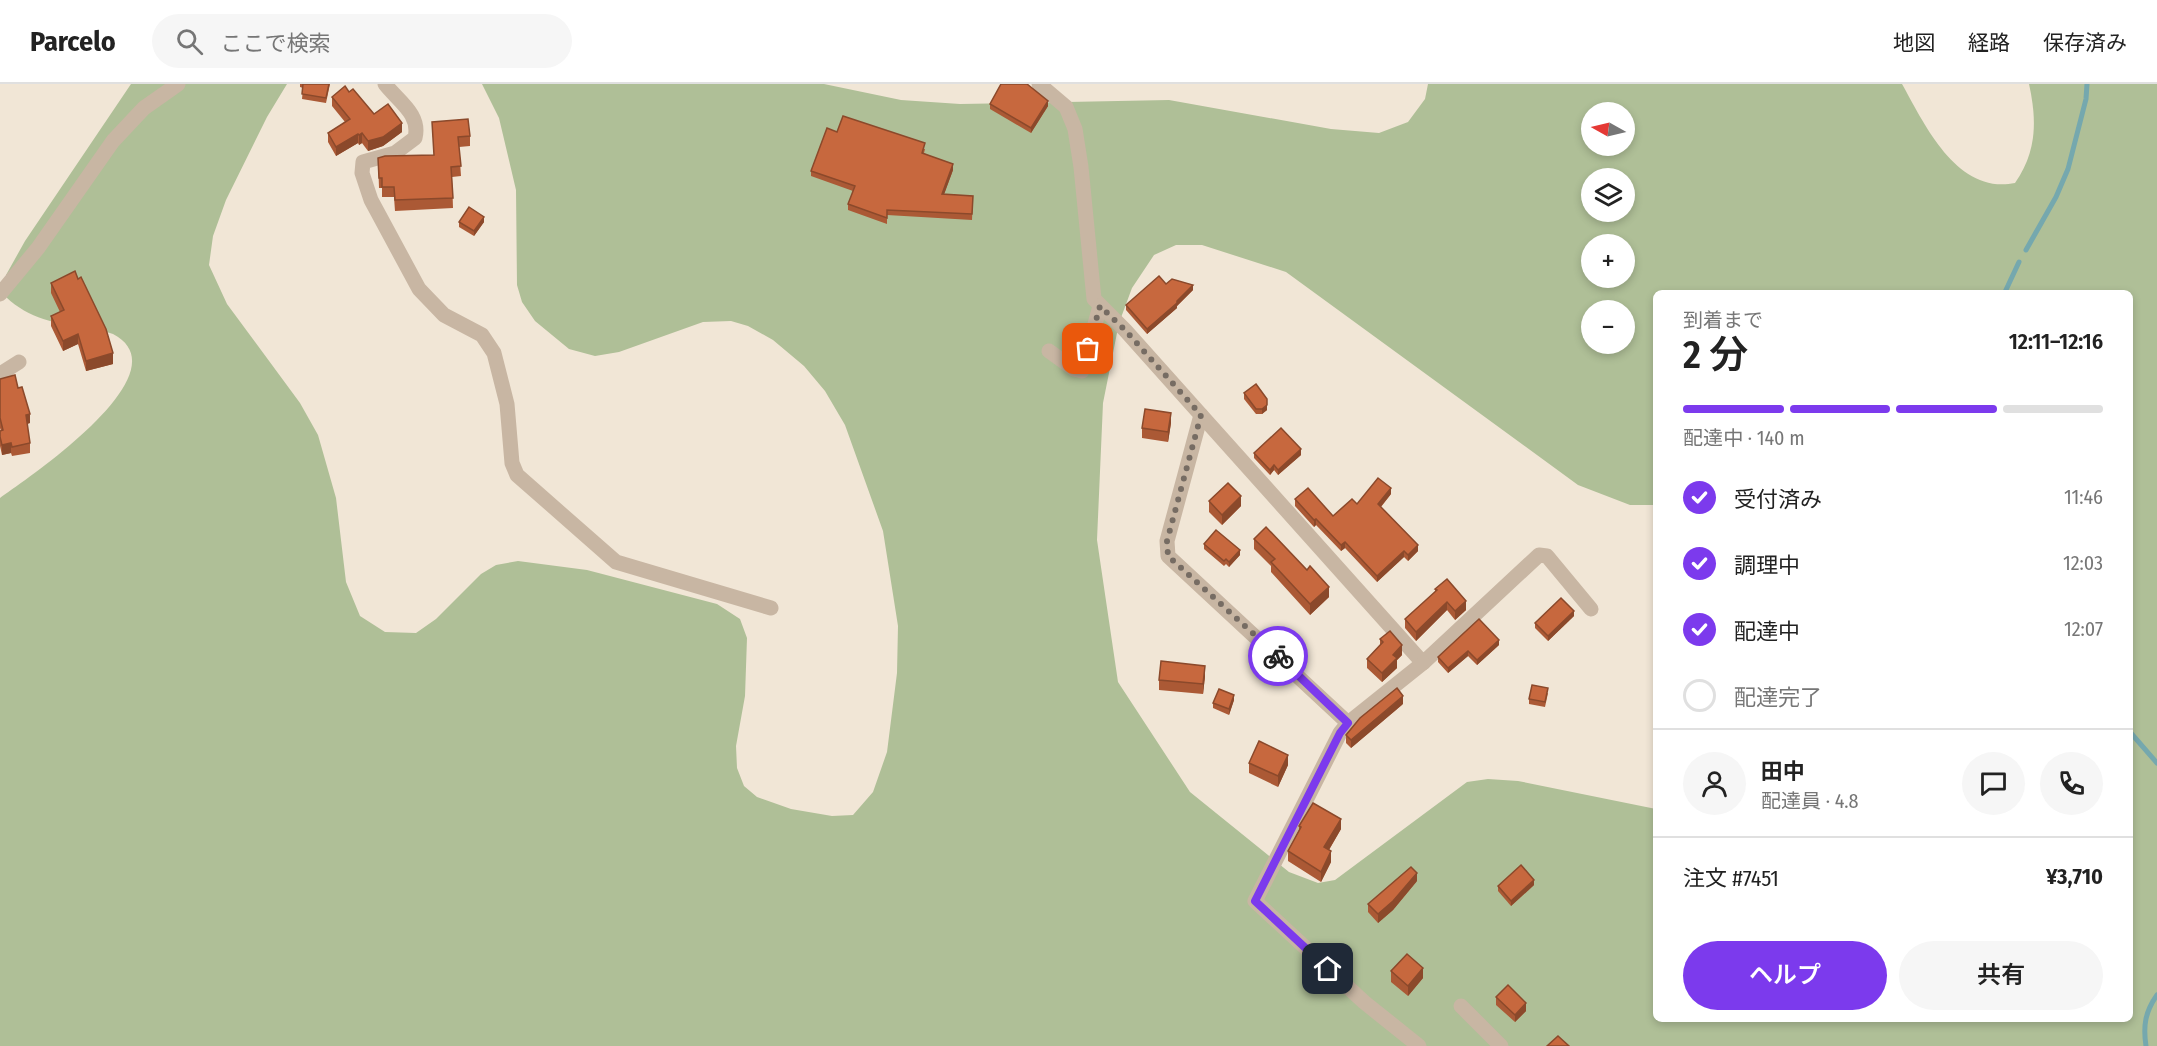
<!DOCTYPE html>
<html lang="ja">
<head>
<meta charset="utf-8">
<style>
	:root { --surface:#fff; --page:#f6f6f6; --text:#222; --muted:#767676; --line:#e0e0e0; --accent:#7c3aed }
	body { margin:0; font-family:"Fira Sans Condensed","Noto Sans JP",sans-serif; background:var(--page); color:var(--text); height:100vh; display:flex; flex-direction:column; font-size:22px; white-space:nowrap }
	* { box-sizing:border-box; margin:0 }
	p { font-size:20px; color:var(--muted) }
	.icon { flex:none; width:33px; height:33px; fill:none; stroke:currentColor; stroke-width:2; stroke-linecap:round; stroke-linejoin:round }
	.map { position:relative; flex:1; overflow:hidden }
	.side { position:absolute; left:1653px; top:206px; width:480px; height:732px; display:flex; flex-direction:column; background:var(--surface); border-radius:9px; box-shadow:0 3px 9px #0003 }
	.side>* { flex:none }
	.needle { width:39px; rotate:278deg }
	.buttons { position:absolute; left:1581px; top:18px; display:grid; gap:12px }
	.buttons a { display:grid; place-items:center; width:54px; height:54px; border-radius:50%; background:var(--surface); box-shadow:0 3px 9px #0003; font-size:30px }
	.pin { position:absolute; display:grid; place-items:center; width:51px; height:51px; color:#fff; margin:-26px; border-radius:12px; box-shadow:0 3px 9px #0006 }
	.courier { position:absolute; display:grid; place-items:center; width:60px; height:60px; margin:-30px; border:4px solid #7c3aed; border-radius:50%; background:#fff; color:#222; box-shadow:0 2px 8px #0007 }
	.overview em { font-style:normal; font-weight:600 }
	.overview div { display:flex; flex-direction:column-reverse }
	.overview { display:flex; align-items:center; justify-content:space-between; height:102px; padding:0 30px }
	h1 { font-size:39px; font-weight:600; line-height:45px }
	.bar { display:grid; grid-template-columns:repeat(4,1fr); gap:9px 6px; align-content:center; height:72px; padding:0 30px }
	.bar i { height:8px; border-radius:4px; background:var(--line) }
	.bar .active { background:var(--accent) }
	.bar p { grid-column:span 4 }
	.line { display:flex; align-items:center; gap:15px; padding:0 30px; border-top:2px solid var(--line) }
	.line div { flex:1 }
	.round { display:grid; place-items:center; flex:none; width:63px; height:63px; border-radius:32px; background:var(--page) }
	ol { padding:0 30px; list-style:none }
	li { display:flex; align-items:center; gap:18px; height:66px }
	li p { margin-inline-start:auto }
	li .icon { padding:6px; border-radius:50%; background:var(--accent); color:#fff; stroke-width:4 }
	li:last-child { color:var(--muted) }
	li i { width:33px; height:33px; border:3px solid var(--line); border-radius:50% }
	.button { display:flex; gap:12px; margin-top:auto; padding:12px 30px }
	.button a { flex:1; height:69px; border-radius:36px; background:var(--accent); color:#fff; font-size:24px; font-weight:600; line-height:69px; text-align:center }
	.button a+a { background:var(--page); color:var(--text) }
	header { display:flex; align-items:center; gap:36px; box-sizing:border-box; height:84px; padding:0 30px; background:var(--surface); border-bottom:2px solid var(--line) }
	header strong { font-size:28px }
	nav { display:flex; gap:33px; margin-inline-start:auto; font-size:21px }
	.search { width:420px; height:54px; background:var(--page); display:flex; align-items:center; gap:15px; box-sizing:border-box; padding:0 21px; border-radius:33px; color:var(--muted); font-size:22px }
	.map>svg:first-child { display:block }
	.green { fill:#afbf97; fill-rule:evenodd }
	.lines { fill:none; stroke-linecap:round; stroke-linejoin:round }
	.stream { stroke:#75a8ae; stroke-width:5 }
	.minor { stroke:#c8b6a3; stroke-width:15 }
	.wall { fill:#ab5935 }
	.shaded-wall { fill:#8b492b }
	.building { fill:#c7683e; stroke:#8b492b; stroke-width:1.5 }
	.done { stroke:#766c63; stroke-width:6; stroke-dasharray:0 10.8 }
	.route { stroke:#7c3aed; stroke-width:8 }
</style>
</head>
<body>
<header>
<strong>Parcelo</strong>
<div class="search"><svg class="icon" aria-label="search" viewBox="0 0 24 24"><circle cx="10" cy="10" r="6"/><path d="M15 15l6 6"/></svg>ここで検索</div>
<nav><a>地図</a><a>経路</a><a>保存済み</a></nav>
</header>
<div class="map">
<svg width="2157" height="962" viewBox="0 0 2157 962">
	<rect width="100%" height="100%" fill="#f1e6d6"/>
	<path class="green" d="M131,0H287L267,33L226,116L213,152L209,181L227,220L300,319L318,351L336,414L346,498L360,532L385,548L416,549L436,535L481,490L496,481L518,477L587,486L717,520L740,535L747,554L745,612L736,662L737,684L744,702L757,713L791,725L832,732L853,731L873,708L887,668L897,589L898,542L883,447L845,341L825,307L804,282L773,256L748,242L731,237L703,238L619,268L595,272L569,265L535,237L522,218L517,201L516,106L499,34L482,0H824L901,16L960,20L1169,16L1331,45L1379,49L1408,38L1425,15L1428,0H1902C1925,41 1957,111 2015,99C2037,68 2037,36 2029,0H2157V962H0V414C28,394 186,288 113,250C105,247 94,246 86,245C56,239 29,235 6,213V191L25,157ZM1592,28H1624V62H1592ZM1592,94H1624V128H1592ZM1592,160H1624V194H1592ZM1176,161H1202L1286,188L1578,401L1630,421H1656V208H2130V934H1656V725L1518,697L1488,695L1467,698L1335,796L1318,799L1289,788L1190,708L1118,598L1097,456L1103,319L1119,239L1132,204L1154,171ZM1592,226H1624V260H1592Z"/>
	<g class="lines">
		<g class="stream">
			<polyline points="2026,166 2056,113 2068,85 2086,15 2087,0"/>
			<polyline points="2005,208 2019,178"/>
			<polyline points="2130,648 2157,679"/>
			<path d="M2146,962C2143,942 2145,928 2157,911"/>
		</g>
		<g class="minor">
			<path d="M385,0C398,17 421,30 415,54L395,69L363,78L362,89L371,116L419,205L444,231L482,251L494,269L507,320L512,379L517,391L616,478L771,524"/>
			<polyline points="1039,0 1066,23 1075,45 1081,83 1094,215 1125,246 1201,331 1167,457 1168,472 1348,639 1340,649 1255,817 1364,918 1419,962"/>
			<polyline points="0,210 38,164 113,57 144,24 178,0"/>
			<polyline points="1049,267 1074,285 1082,287 1100,222"/>
			<polyline points="0,290 19,278"/>
			<polyline points="1201,331 1423,579 1539,471 1547,472 1591,525"/>
			<polyline points="1348,639 1423,579"/>
			<polyline points="1461,922 1501,962"/>
		</g>
	</g>
	<g class="wall">
		<polygon points="300,0 330,0 326,19 302,15 303,4 300,3"/>
		<polygon points="349,8 374,30 402,48 383,62 368,67 362,59 359,61 358,59 336,72 328,58 328,49 345,38 332,22 332,13"/>
		<polygon points="990,20 1048,22 1031,49 990,25"/>
		<polygon points="432,38 470,52 470,62 459,63 461,92 452,93 453,124 395,127 394,113 382,113 382,104 379,104 378,74 434,71"/>
		<polygon points="837,48 925,65 924,69 953,86 944,110 973,112 972,136 887,131 887,140 848,126 848,120 853,107 811,92 811,87"/>
		<polygon points="459,138 484,138 474,152 459,143"/>
		<polygon points="51,199 113,280 86,287 78,260 63,267 51,242 51,232 60,228 51,209"/>
		<polygon points="1166,200 1193,206 1177,222 1177,224 1147,250 1126,226 1126,221"/>
		<polygon points="0,295 18,304 30,339 27,340 30,359 30,369 12,372 11,369 2,371 0,362 0,347 1,347 0,344"/>
		<polygon points="1244,309 1267,326 1262,330 1256,330 1244,315"/>
		<polygon points="1171,339 1168,358 1142,354 1142,344"/>
		<polygon points="1254,369 1301,371 1278,391 1274,386 1270,391 1254,374"/>
		<polygon points="1391,410 1381,423 1418,467 1408,477 1404,473 1377,498 1345,464 1341,467 1316,441 1314,443 1295,422 1295,415 1333,432 1357,420"/>
		<polygon points="1209,417 1241,422 1222,441 1209,428"/>
		<polygon points="1254,455 1329,513 1310,531 1271,488 1271,482 1254,465"/>
		<polygon points="1204,460 1240,471 1229,483 1226,480 1224,482 1204,465"/>
		<polygon points="1435,505 1466,526 1455,536 1447,526 1416,557 1405,544 1405,535 1435,508"/>
		<polygon points="1574,532 1548,557 1535,544 1535,539"/>
		<polygon points="1380,555 1402,571 1397,576 1397,584 1382,598 1367,584 1367,575 1380,561"/>
		<polygon points="1499,561 1477,581 1468,572 1448,589 1438,578 1438,573"/>
		<polygon points="1205,592 1203,610 1159,606 1159,596"/>
		<polygon points="1548,609 1545,623 1529,620 1529,615"/>
		<polygon points="1234,616 1229,631 1213,624 1213,619"/>
		<polygon points="1403,620 1351,664 1346,659 1346,651"/>
		<polygon points="1249,679 1288,681 1278,703 1249,689"/>
		<polygon points="1299,742 1341,745 1329,766 1331,778 1321,798 1288,777 1288,767 1299,746"/>
		<polygon points="1417,797 1393,826 1378,839 1368,828 1368,820"/>
		<polygon points="1534,801 1511,822 1498,807 1498,802"/>
		<polygon points="1391,887 1423,894 1408,912 1391,898"/>
		<polygon points="1496,913 1526,927 1515,938 1496,921"/>
	</g>
	<g class="shaded-wall">
		<polygon points="1048,17 1048,22 1031,49 1031,44"/>
		<polygon points="402,39 402,48 383,62 368,67 368,57"/>
		<polygon points="362,49 362,59 359,61 359,51"/>
		<polygon points="358,50 358,59 336,72 336,63"/>
		<polygon points="953,80 953,86 942,116 942,110"/>
		<polygon points="484,133 484,138 474,152 474,147"/>
		<polygon points="1193,201 1193,206 1177,222 1177,224 1147,250 1147,245"/>
		<polygon points="78,250 78,260 63,267 63,257"/>
		<polygon points="113,269 113,280 86,287 86,277"/>
		<polygon points="1267,321 1267,326 1262,330 1262,325"/>
		<polygon points="1171,329 1171,339 1168,358 1168,348"/>
		<polygon points="30,330 30,339 26,340 26,331"/>
		<polygon points="11,359 11,369 2,371 2,361"/>
		<polygon points="1301,365 1301,371 1278,391 1278,386"/>
		<polygon points="1274,381 1274,386 1270,391 1270,386"/>
		<polygon points="1391,404 1391,410 1378,426 1378,420"/>
		<polygon points="1241,412 1241,422 1222,441 1222,431"/>
		<polygon points="1316,435 1316,441 1314,443 1314,436"/>
		<polygon points="1345,458 1345,464 1341,467 1341,461"/>
		<polygon points="1418,461 1418,467 1408,477 1408,471"/>
		<polygon points="1240,466 1240,471 1229,483 1229,478"/>
		<polygon points="1404,467 1404,473 1377,498 1377,492"/>
		<polygon points="1329,503 1329,513 1310,531 1310,520"/>
		<polygon points="1466,517 1466,526 1455,536 1455,527"/>
		<polygon points="1447,518 1447,526 1416,557 1416,548"/>
		<polygon points="1574,527 1574,532 1548,557 1548,552"/>
		<polygon points="1499,556 1499,561 1477,581 1477,576"/>
		<polygon points="1402,561 1402,571 1397,576 1397,584 1382,598 1382,589 1393,571"/>
		<polygon points="1468,567 1468,572 1448,589 1448,584"/>
		<polygon points="1205,582 1205,592 1203,610 1203,600"/>
		<polygon points="1234,611 1234,616 1229,631 1229,625"/>
		<polygon points="1403,612 1403,620 1351,664 1351,656"/>
		<polygon points="1288,671 1288,681 1278,703 1278,692"/>
		<polygon points="1341,735 1341,745 1324,774 1324,763"/>
		<polygon points="1331,767 1331,778 1321,798 1321,788"/>
		<polygon points="1417,789 1417,797 1393,826 1378,839 1378,830"/>
		<polygon points="1534,796 1534,801 1511,822 1511,817"/>
		<polygon points="1423,884 1423,894 1408,912 1408,902"/>
		<polygon points="1526,919 1526,927 1515,938 1515,931"/>
	</g>
	<g class="building">
		<polygon points="303,0 329,0 326,14 302,10"/>
		<polygon points="1001,0 1027,0 1048,17 1031,44 990,20"/>
		<polygon points="345,2 349,8 353,5 374,30 388,20 402,39 383,53 368,57 362,49 359,51 358,50 336,63 328,49 350,35 332,13"/>
		<polygon points="843,32 925,59 922,69 953,80 942,110 973,112 972,130 887,126 887,134 848,120 855,102 811,87 827,44 837,48"/>
		<polygon points="468,35 470,52 458,53 461,82 451,83 453,114 395,116 394,103 382,103 382,94 379,94 378,74 385,72 434,71 432,38"/>
		<polygon points="469,123 484,133 474,147 459,138"/>
		<polygon points="75,187 78,195 81,193 106,245 113,269 86,277 78,250 63,257 51,232 64,226 51,199"/>
		<polygon points="1159,192 1166,200 1172,195 1193,201 1177,217 1177,219 1147,245 1126,221"/>
		<polygon points="15,291 18,304 22,303 30,330 26,331 30,359 12,363 11,359 2,361 0,353 0,347 3,346 0,334 0,295"/>
		<polygon points="1256,300 1267,315 1267,321 1262,325 1256,325 1244,309"/>
		<polygon points="1145,325 1171,329 1168,348 1142,344"/>
		<polygon points="1281,344 1301,365 1278,386 1274,381 1270,386 1254,369"/>
		<polygon points="1378,394 1391,404 1378,420 1418,461 1408,471 1404,467 1377,492 1345,458 1341,461 1316,435 1314,436 1295,415 1308,404 1333,432 1352,415 1357,420"/>
		<polygon points="1228,399 1241,412 1222,431 1209,417"/>
		<polygon points="1266,443 1307,486 1310,482 1329,503 1310,520 1271,478 1275,475 1254,455"/>
		<polygon points="1216,446 1240,466 1229,478 1226,475 1224,477 1204,460"/>
		<polygon points="1447,495 1466,517 1455,527 1447,518 1416,548 1405,535 1437,506 1435,505"/>
		<polygon points="1561,514 1574,527 1548,552 1535,539"/>
		<polygon points="1479,535 1499,556 1477,576 1468,567 1448,584 1438,573"/>
		<polygon points="1390,547 1402,561 1393,571 1397,574 1382,589 1367,575 1383,558 1380,555"/>
		<polygon points="1161,577 1205,582 1203,600 1159,596"/>
		<polygon points="1532,601 1548,604 1545,618 1529,615"/>
		<polygon points="1397,604 1403,612 1351,656 1346,651 1360,634"/>
		<polygon points="1219,605 1234,611 1229,625 1213,619"/>
		<polygon points="1259,657 1288,671 1278,692 1249,679"/>
		<polygon points="1313,719 1341,735 1324,763 1331,767 1321,788 1288,767 1301,743 1299,742"/>
		<polygon points="1521,781 1534,796 1511,817 1498,802"/>
		<polygon points="1411,783 1417,789 1393,817 1378,830 1368,820"/>
		<polygon points="1407,870 1423,884 1408,902 1391,887"/>
		<polygon points="1508,901 1526,919 1515,931 1496,913"/>
		<polygon points="1558,952 1569,962 1547,962"/>
	</g>
	<g class="lines">
		<polyline class="done" points="1088,265 1100,222 1125,246 1201,331 1167,457 1168,472 1278,572"/>
		<polyline class="route" points="1278,572 1348,639 1340,649 1255,817 1328,885"/>
	</g>
</svg>
<div class="buttons">
<a><svg class="needle" viewBox="-14 -14 28 28"><path d="M0-13l5 13h-10z" fill="#e53935"/><path d="M0 13l5-13h-10z" fill="#767676"/></svg></a>
<a><svg class="icon" aria-label="layers" viewBox="0 0 24 24"><path d="M12 4l9 5-9 5-9-5zM3 14l9 5 9-5"/></svg></a>
<a>+</a>
<a>−</a>
</div>
<div class="pin" style="left:1088px;top:265px;background:#ea580c"><svg class="icon" aria-label="bag" viewBox="0 0 24 24"><path d="M5 8h14l-1 12H6zM9 8a3 3 0 0 1 6 0"/></svg></div>
<div class="pin" style="left:1328px;top:885px;background:#1f2937"><svg class="icon" aria-label="home" viewBox="0 0 24 24"><path d="M3 11l9-7 9 7M6 9v11h12V9"/></svg></div>
<div class="courier" style="left:1278px;top:572px"><svg class="icon" aria-label="bike" viewBox="0 0 24 24"><circle cx="6" cy="16" r="4"/><circle cx="18" cy="16" r="4"/><path d="M6 16l4-8h5l3 8M10 8l3 8H6M13 5h3"/></svg></div>
<section class="side">
<div class="overview"><div><h1>2 分</h1><p>到着まで</p></div><em>12:11–12:16</em></div>
<div class="bar"><i class="active"></i><i class="active"></i><i class="active"></i><i></i><p>配達中 · 140 m</p></div>
<ol>
<li><svg class="icon" aria-label="check" viewBox="0 0 24 24"><path d="M5 12l5 5 9-10"/></svg>受付済み<p>11:46</p></li>
<li><svg class="icon" aria-label="check" viewBox="0 0 24 24"><path d="M5 12l5 5 9-10"/></svg>調理中<p>12:03</p></li>
<li><svg class="icon" aria-label="check" viewBox="0 0 24 24"><path d="M5 12l5 5 9-10"/></svg>配達中<p>12:07</p></li>
<li><i></i>配達完了</li>
</ol>
<div class="line" style="height:108px"><a class="round"><svg class="icon" aria-label="person" viewBox="0 0 24 24"><circle cx="12" cy="8" r="4"/><path d="M4 21q1-7 8-7t8 7"/></svg></a><div><b>田中</b><p>配達員 · 4.8</p></div><a class="round"><svg class="icon" aria-label="chat" viewBox="0 0 24 24"><path d="M4 5h16v11H9l-5 4z"/></svg></a><a class="round"><svg class="icon" aria-label="phone" viewBox="0 0 24 24"><path d="M5 4h4l2 5-3 2q2 4 5 5l2-3 5 2v4C11 20 4 13 5 4z"/></svg></a></div>
<div class="line" style="height:78px"><div>注文 #7451</div><b>¥3,710</b></div>
<div class="button"><a>ヘルプ</a><a>共有</a></div>
</section>
</div>
</body>
</html>
